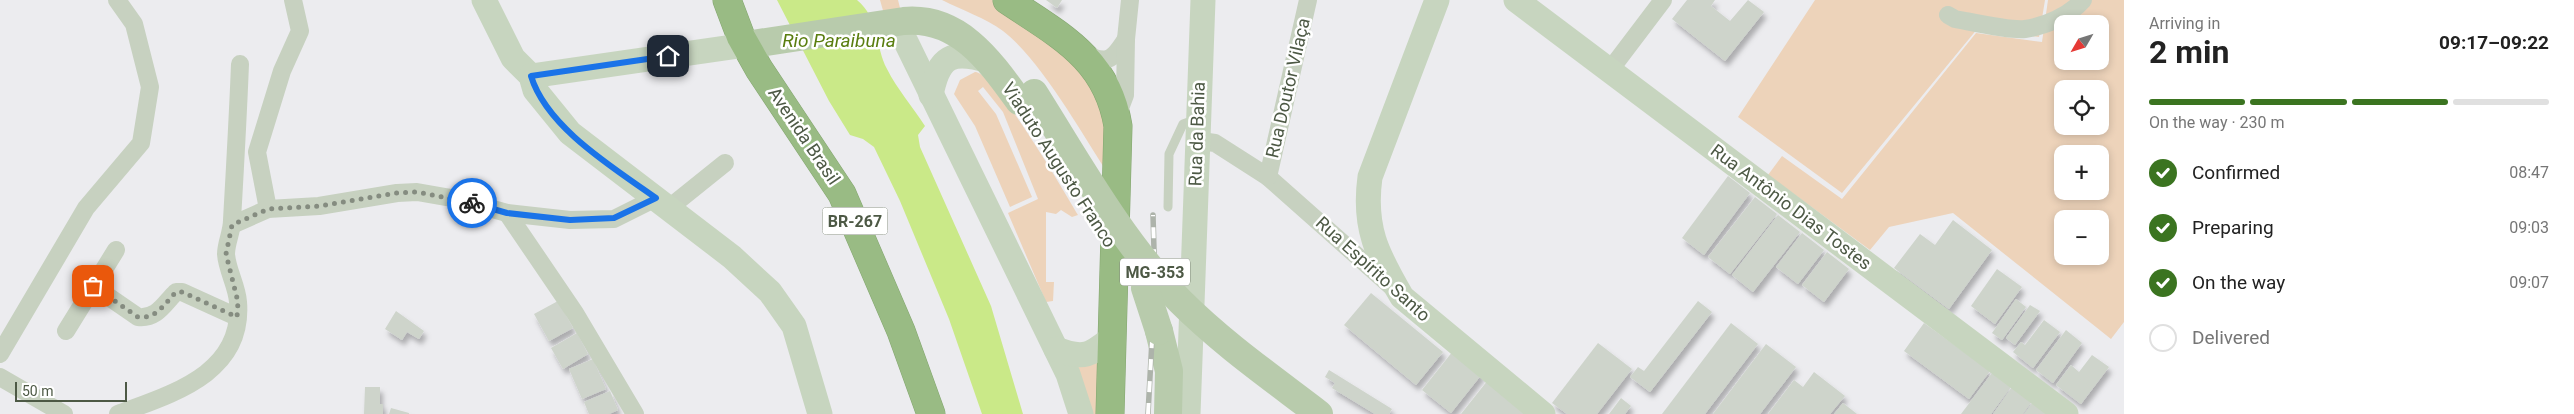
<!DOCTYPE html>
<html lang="en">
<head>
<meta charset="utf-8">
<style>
	:root { --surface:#fff; --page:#f6f6f6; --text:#222; --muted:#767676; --line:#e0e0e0; --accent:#3b7420 }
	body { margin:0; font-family:Roboto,sans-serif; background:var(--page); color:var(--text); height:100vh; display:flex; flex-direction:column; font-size:19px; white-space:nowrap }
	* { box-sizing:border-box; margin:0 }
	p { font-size:16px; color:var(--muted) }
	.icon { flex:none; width:28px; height:28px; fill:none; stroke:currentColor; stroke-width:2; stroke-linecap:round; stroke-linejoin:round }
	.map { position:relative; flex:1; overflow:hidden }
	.drawer { display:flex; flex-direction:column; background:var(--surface); width:450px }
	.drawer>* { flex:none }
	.needle { width:32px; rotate:231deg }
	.buttons { position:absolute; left:2054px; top:15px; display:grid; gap:10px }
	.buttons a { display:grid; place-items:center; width:55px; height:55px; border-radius:10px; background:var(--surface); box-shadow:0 2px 8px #0003; font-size:25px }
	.scale { position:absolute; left:15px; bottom:12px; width:112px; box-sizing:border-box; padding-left:5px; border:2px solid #4d5945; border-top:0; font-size:14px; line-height:18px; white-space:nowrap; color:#4d5945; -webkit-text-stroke:4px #fff; paint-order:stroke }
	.pin { position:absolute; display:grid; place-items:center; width:42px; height:42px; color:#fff; margin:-21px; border-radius:10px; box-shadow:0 2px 8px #0006 }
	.courier { position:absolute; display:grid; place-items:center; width:50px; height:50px; margin:-25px; border:4px solid #1a73e8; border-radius:50%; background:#fff; color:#222; box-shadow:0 1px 6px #0007 }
	.head em { font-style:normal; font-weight:700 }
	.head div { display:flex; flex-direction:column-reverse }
	.head { display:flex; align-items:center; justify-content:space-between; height:85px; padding:0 25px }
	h1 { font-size:32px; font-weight:700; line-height:38px }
	.bar { display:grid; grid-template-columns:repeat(4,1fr); gap:8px 5px; align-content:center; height:60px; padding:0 25px }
	.bar i { height:6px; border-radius:4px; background:var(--line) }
	.bar .active { background:var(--accent) }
	.bar p { grid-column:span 4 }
	ol { padding:0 25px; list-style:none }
	li { display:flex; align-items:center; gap:15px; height:55px }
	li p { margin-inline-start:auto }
	li .icon { padding:5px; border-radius:50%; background:var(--accent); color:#fff; stroke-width:4 }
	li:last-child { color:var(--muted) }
	li i { width:28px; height:28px; border:2px solid var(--line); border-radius:50% }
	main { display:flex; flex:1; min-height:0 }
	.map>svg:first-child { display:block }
	.green { fill:#edd3ba; fill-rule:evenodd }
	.water { fill:#cae988 }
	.building { fill:#ced4cb; filter:url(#shadow) }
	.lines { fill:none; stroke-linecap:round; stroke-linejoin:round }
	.highway-casing { stroke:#84a670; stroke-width:29 }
	.lane { stroke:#c7d1c0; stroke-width:9 }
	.street { stroke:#c7d1c0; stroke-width:18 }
	.secondary { stroke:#c7d5bf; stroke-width:25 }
	.primary { stroke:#b8cbac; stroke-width:28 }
	.highway { stroke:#99bb84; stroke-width:28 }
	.rail-casing { stroke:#adb3aa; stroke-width:5.5 }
	.rail { stroke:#fff; stroke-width:4; stroke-dasharray:11; stroke-linecap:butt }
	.primary-bridge { stroke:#b8cbac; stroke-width:28 }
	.done { stroke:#858c80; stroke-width:5; stroke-dasharray:0 9 }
	.route { stroke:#1a73e8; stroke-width:6 }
	.labels { text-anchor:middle; stroke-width:5; stroke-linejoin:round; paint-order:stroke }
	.shield { fill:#fff; stroke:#828b7d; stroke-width:1 }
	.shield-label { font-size:16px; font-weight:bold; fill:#4d5945 }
	.street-label { font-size:18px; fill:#4d5945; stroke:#fff }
	.water-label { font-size:19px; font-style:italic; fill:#5a7e10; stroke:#fff }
</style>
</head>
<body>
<main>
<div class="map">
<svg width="2124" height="414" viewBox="0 0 2124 414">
	<defs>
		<filter id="shadow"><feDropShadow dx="3" dy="5.5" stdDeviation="2.5" flood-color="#0004"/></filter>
	</defs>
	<rect width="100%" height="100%" fill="#ececef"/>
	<g class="green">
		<polygon points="880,0 898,0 901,12 884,14"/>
		<path d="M942,0H992L1074,56L1106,105L1109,175C1082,134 1041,60 1003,31C985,18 962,10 942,0Z"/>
		<polygon points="1815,0 2045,0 2039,37 1978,28 1842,193 1738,117"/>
		<path d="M2048,0H2124V322L2111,339L1953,213L1889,227L1870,250L1768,175L1782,156L1842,199L1976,33L2042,42ZM2062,24H2100V61H2062ZM2062,89H2100V126H2062ZM2062,154H2100V191H2062ZM2062,219H2100V256H2062Z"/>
		<path d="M975,72C994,71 1065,193 1078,215L1072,217L1061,210L1056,214L1046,212V282H1054L1053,301L1046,302L1008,213L1038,199L1003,112L983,87L978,91L996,114L1032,197L1010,207L975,126L954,94L960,80Z"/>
		<polygon points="1105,352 1102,414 1090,414 1075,365"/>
	</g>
	<path class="water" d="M777,0H857C879,18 875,46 887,69C897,89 913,107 925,126L918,135L920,147L991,306L1023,414H982L949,319L900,201L874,147L863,139L850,135L829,101Z"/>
	<g class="building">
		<polygon points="1046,0 1062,0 1057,8"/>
		<polygon points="1687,0 1715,0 1711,6 1730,21 1748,0 1764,12 1725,61 1672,19"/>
		<polygon points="1728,176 1750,193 1704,255 1682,238"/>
		<polygon points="1755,197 1777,214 1730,274 1708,257"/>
		<polygon points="1778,215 1800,232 1753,292 1732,275"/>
		<polygon points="1953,220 1992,250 1949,309 1894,268 1920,234 1935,245"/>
		<polygon points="1802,233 1824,250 1798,284 1776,267"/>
		<polygon points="1827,252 1849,269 1824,302 1802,285"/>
		<polygon points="1997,269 2022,287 1995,324 1971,306"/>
		<polygon points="1371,293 1443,352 1416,385 1344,325"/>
		<polygon points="2016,299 2026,307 2002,340 1992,333"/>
		<polygon points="558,301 573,328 549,341 534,314"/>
		<polygon points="1698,301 1712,312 1650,392 1630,377 1638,367 1644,371"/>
		<polygon points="2030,305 2040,311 2015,345 2006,338"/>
		<polygon points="396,311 424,331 419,339 407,332 402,340 385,329"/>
		<polygon points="2044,320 2060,332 2033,368 2013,352 2021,342 2025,345"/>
		<polygon points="1731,323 1758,344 1705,414 1662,414"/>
		<polygon points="1924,323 1990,371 1969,399 1904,351"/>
		<polygon points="2066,330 2082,343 2053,383 2036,370"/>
		<polygon points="577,333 588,354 563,369 551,348"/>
		<polygon points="1598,343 1632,369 1597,414 1567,414 1552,403"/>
		<polygon points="1766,344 1796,367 1760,414 1713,414"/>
		<polygon points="1453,351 1482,374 1451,413 1422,390"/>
		<polygon points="2092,355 2109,367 2081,404 2056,385 2071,365 2079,372"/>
		<polygon points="593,359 606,389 582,399 569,369"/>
		<polygon points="1329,370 1392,409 1389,414 1375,414 1332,388 1335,383 1325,377"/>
		<polygon points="1814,372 1845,396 1830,414 1768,414 1794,380 1803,387"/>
		<polygon points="1992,373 2011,387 1991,414 1961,414"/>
		<polygon points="1488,380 1531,414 1461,414"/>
		<polygon points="365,387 380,387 380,404 383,404 383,414 364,414"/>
		<polygon points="2012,387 2032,401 2023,414 1993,414"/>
		<polygon points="610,391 618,410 609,414 589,414 584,402"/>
		<polygon points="1621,398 1631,406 1625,414 1609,414"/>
		<polygon points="2033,402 2049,414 2024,414"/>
		<polygon points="1843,403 1857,414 1834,414"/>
		<polygon points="391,408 409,413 409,414 389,414"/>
	</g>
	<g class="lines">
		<g class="highway-casing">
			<g id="highway">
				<polyline points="727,0 741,37 759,69 842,194 901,331 931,414"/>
				<path d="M1007,0C1059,35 1107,58 1118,126L1110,414"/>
			</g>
		</g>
		<polyline class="lane" points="1168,207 1169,154 1183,124 1197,119"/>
		<g class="street">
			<path d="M1948,15L1955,19C1972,22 2010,31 2025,29C2045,26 2069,16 2083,0"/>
			<path d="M1083,53C1107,65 1112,61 1126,39"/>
			<polyline points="1610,70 1663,0"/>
			<polyline points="1117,116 1125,95 1126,39 1130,0"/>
			<polyline points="1197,148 1208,142 1215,143 1268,177 1391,286"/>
			<polyline points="1268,177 1308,0"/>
			<polyline points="669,208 725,163"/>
			<polyline points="268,209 257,152 282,71 300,31 293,0"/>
			<polyline points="507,213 575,313 635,414"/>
			<polyline points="232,225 268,209 319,206 397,193 417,192 457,199 507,213 570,220 614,219 656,198"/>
			<path d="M93,286L138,317C157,319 164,304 176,292H182L237,317"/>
			<polyline points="66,331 116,250"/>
			<polyline points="0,354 86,208 141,143 150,87 134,24 117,0"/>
			<polyline points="0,377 64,414"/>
			<path d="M118,414C171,394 244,374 238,302C237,286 227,270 226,254C226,243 232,232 232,220C235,168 238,116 240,64"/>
		</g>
		<g class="secondary">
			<polyline points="484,0 513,58 531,76 535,90 570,133 732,257 770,292 794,326 820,414"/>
			<path d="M1437,0L1370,177C1363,228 1377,254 1402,297L1543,414"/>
			<polyline points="1516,0 2066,414"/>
			<polyline points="888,24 898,32 906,42 1068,374 1081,414"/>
			<polyline points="531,76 746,45"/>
			<path d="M931,95C939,55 952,50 989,61"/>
			<path d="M1056,349C1084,360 1091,355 1113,337"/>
			<polyline points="1188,414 1203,0"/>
		</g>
		<g class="primary">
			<path d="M746,45L904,21C959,16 990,61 1019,101"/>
			<polyline points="1159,331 1169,371 1168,414"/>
		</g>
		<use href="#highway" class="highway"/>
		<g class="rail-casing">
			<polyline id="rail" points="1148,414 1155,284 1153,215"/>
		</g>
		<use href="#rail" class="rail"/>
		<g class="primary-bridge">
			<path d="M1034,93C1079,164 1121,241 1180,301C1222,343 1272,378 1319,414"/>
			<polyline points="1145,288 1159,331"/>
		</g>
	</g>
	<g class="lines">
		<path class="done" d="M93,286L138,317C157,319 164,304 176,292H182L237,317L238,302L226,254L232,225L268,209L319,206L397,193L417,192L472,203"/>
		<path class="route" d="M472,203L507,213L570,220L614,218L656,198C614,168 547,128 531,76L668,56"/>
	</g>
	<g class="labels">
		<g class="shield">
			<rect x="822.5" y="207.5" width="65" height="27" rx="4"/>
			<rect x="1120" y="258.5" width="70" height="27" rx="4"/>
		</g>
		<g class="shield-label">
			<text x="855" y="227">BR-267</text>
			<text x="1155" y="278">MG-353</text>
		</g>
		<g class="street-label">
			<text transform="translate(1288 88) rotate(-77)" y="6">Rua Doutor Vilaça</text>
			<text transform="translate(1197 134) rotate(-88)" y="6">Rua da Bahia</text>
			<text transform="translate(804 136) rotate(56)" y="6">Avenida Brasil</text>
			<text transform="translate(1059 165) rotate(57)" y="6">Viaduto Augusto Franco</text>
			<text transform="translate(1791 207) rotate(37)" y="6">Rua Antônio Dias Tostes</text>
			<text transform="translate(1373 269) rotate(42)" y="6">Rua Espírito Santo</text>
		</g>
		<g class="water-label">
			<text x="839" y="47">Rio Paraibuna</text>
		</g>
	</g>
</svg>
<div class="buttons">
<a><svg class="needle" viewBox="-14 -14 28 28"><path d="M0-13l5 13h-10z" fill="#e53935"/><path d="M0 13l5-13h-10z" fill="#767676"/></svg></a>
<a><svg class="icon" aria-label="locate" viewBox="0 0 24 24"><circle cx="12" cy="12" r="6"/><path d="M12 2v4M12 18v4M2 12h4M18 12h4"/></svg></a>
<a>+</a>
<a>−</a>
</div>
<div class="scale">50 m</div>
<div class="pin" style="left:93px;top:286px;background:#ea580c"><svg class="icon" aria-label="bag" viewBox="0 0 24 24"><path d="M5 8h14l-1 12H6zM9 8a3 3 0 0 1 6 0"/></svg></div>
<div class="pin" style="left:668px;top:56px;background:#1f2937"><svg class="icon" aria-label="home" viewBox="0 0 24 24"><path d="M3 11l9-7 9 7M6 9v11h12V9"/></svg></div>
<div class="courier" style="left:472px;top:203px"><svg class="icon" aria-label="bike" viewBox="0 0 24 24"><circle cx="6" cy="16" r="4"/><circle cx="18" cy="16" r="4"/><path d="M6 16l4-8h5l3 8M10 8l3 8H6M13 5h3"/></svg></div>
</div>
<section class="drawer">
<div class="head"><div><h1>2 min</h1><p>Arriving in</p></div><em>09:17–09:22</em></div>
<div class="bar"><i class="active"></i><i class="active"></i><i class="active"></i><i></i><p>On the way · 230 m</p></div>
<ol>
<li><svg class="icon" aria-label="check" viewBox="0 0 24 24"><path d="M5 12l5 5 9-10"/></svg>Confirmed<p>08:47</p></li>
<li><svg class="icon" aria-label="check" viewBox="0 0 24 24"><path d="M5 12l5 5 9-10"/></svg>Preparing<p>09:03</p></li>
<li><svg class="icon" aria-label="check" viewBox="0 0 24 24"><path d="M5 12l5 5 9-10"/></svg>On the way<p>09:07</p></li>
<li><i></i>Delivered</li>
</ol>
</section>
</main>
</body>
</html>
